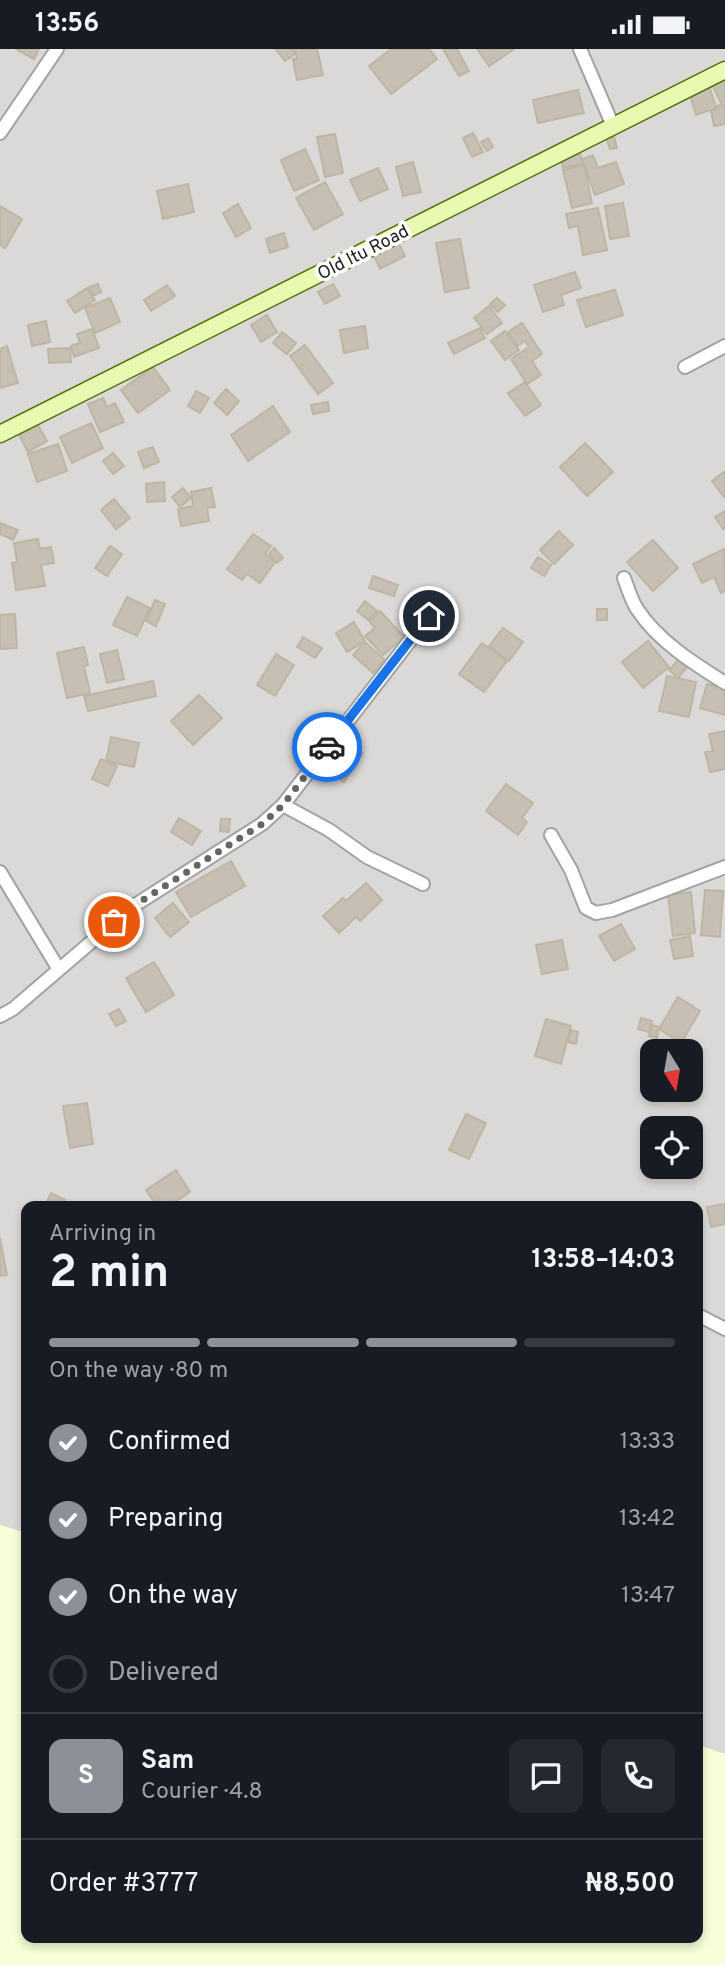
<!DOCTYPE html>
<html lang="en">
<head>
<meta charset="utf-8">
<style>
	:root { --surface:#171b24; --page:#242831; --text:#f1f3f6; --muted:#9ea1a6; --line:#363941; --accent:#8c9099 }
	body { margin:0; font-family:Overpass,sans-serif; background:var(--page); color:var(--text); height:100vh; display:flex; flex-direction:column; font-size:26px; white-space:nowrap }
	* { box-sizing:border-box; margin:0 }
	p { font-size:23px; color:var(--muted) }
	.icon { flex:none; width:38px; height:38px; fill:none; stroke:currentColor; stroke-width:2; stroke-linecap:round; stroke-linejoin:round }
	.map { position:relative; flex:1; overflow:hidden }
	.details { position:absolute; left:21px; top:1152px; width:682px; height:742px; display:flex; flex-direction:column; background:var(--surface); border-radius:14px; box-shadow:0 4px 10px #0003 }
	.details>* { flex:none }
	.needle { width:46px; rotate:169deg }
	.buttons { position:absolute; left:640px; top:990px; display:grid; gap:14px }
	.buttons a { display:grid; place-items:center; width:63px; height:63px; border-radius:14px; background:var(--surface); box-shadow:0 4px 10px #0003; font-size:35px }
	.pin { position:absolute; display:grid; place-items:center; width:60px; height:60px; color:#fff; margin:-30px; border:4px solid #fff; border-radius:50%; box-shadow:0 2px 7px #0007 }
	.courier { position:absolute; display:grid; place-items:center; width:70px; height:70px; margin:-35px; border:5px solid #1a73e8; border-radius:50%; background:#fff; color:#222; box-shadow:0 2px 9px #0007 }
	.overview em { font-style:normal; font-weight:700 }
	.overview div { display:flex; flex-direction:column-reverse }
	.overview { display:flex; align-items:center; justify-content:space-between; height:119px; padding:0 28px }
	h1 { font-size:46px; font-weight:700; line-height:52px }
	.bar { display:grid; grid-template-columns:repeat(4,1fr); gap:10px 7px; align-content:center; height:84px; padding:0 28px }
	.bar i { height:9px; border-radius:5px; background:var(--line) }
	.bar .on { background:var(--accent) }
	.bar p { grid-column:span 4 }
	.line { display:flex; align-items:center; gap:18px; padding:0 28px; border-top:2px solid var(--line) }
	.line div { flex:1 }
	.round { display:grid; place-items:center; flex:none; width:74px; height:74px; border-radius:14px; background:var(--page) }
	ol { padding:0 28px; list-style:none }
	li { display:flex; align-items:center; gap:21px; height:77px }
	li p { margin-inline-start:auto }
	li .icon { padding:7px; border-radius:50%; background:var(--accent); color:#fff; stroke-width:4 }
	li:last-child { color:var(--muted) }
	li i { width:38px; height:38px; border:4px solid var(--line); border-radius:50% }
	.status { display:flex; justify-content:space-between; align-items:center; height:49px; padding:0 35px; background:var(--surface); direction:ltr }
	.status svg { height:19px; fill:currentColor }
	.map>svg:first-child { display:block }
	.residential { fill:#dad9d8; fill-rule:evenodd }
	.education { fill:#f7ffd8 }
	.building { fill:#c5bfb4; stroke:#bfb5a3; stroke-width:2 }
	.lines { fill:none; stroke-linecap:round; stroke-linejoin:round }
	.street-casing { stroke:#a3a3a3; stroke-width:16 }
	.secondary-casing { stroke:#4f7204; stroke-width:19 }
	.street { stroke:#fff; stroke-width:12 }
	.secondary { stroke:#e8fab2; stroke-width:16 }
	.done { stroke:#656561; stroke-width:7; stroke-dasharray:0 12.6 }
	.route { stroke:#1a73e8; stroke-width:9 }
	.labels { text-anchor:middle; stroke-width:7; stroke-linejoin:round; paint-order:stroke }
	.street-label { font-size:18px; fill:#1c1c1c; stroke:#fff }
</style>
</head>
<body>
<div class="status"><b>13:56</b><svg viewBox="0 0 49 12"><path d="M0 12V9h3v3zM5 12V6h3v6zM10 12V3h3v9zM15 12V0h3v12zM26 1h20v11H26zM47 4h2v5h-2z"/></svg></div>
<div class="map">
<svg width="725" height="1916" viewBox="0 0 725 1916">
	<rect width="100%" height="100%" fill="#edece1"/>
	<path class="residential" d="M0,0H725V1705L698,1696V1157H26V1484L0,1476ZM653,1003H691V1041H653ZM653,1080H691V1118H653Z"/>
	<polygon class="education" points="0,1476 26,1484 26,1888 698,1888 698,1696 725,1705 725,1916 0,1916"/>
	<g class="building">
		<polygon points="16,0 39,0 34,10"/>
		<polygon points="276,0 293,0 296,4 285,12"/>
		<polygon points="295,0 317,0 323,26 297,31 293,10 297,10"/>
		<polygon points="391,0 429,0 437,10 391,45 369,17"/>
		<polygon points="443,0 457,0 469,22 459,27"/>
		<polygon points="477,0 514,0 489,17"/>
		<polygon points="725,26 725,52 721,54 711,33"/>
		<polygon points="709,37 716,59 696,66 689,43"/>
		<polygon points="578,41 584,64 538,74 533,51"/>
		<polygon points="725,55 725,75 714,77 711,61 718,60 717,57"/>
		<polygon points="473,84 483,103 472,108 463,89"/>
		<polygon points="335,85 343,124 325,128 317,88"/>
		<polygon points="614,88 617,99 610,100 606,89"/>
		<polygon points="488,89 493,98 487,102 481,93"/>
		<polygon points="305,100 319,131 294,142 281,111"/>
		<polygon points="580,105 583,115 563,119 561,110"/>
		<polygon points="593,106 598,119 616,113 624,135 595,146 582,110"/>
		<polygon points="413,113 421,143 403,147 396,118"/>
		<polygon points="584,116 592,154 572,159 563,121"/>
		<polygon points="378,119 388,140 360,152 350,131"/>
		<polygon points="325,133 343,165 314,181 296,149"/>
		<polygon points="188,135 194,163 163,170 157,142"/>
		<polygon points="623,154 629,187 610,190 605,157"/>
		<polygon points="238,155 251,179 236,188 223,164"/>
		<polygon points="0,157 22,170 5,199 0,196"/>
		<polygon points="598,159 607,201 583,206 578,177 569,179 566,165"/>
		<polygon points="284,184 288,198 270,204 266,190"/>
		<polygon points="460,190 469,239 445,243 436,194"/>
		<polygon points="399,195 405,207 380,220 374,207"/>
		<polygon points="575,223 581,239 561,246 564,256 543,263 534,236"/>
		<polygon points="98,235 101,243 93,247 89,238"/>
		<polygon points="333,235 340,247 325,255 318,243"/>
		<polygon points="167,236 175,247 151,262 144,251"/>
		<polygon points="87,239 95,251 75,264 67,252"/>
		<polygon points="615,241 623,266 586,278 577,251"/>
		<polygon points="110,249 120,273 95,284 85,259"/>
		<polygon points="497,249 505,256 498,263 490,255"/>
		<polygon points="489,257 502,274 487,285 474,269"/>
		<polygon points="267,266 277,283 261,293 251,276"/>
		<polygon points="46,272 50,293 32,297 28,276"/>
		<polygon points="522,274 542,305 532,312 541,326 527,335 511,310 529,298 525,292 517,297 508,283"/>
		<polygon points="365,277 368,299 344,304 340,281"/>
		<polygon points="480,279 485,289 454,305 448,294"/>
		<polygon points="92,280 99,299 74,308 71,297 80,294 77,285"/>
		<polygon points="505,282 519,301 505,311 491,292"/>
		<polygon points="282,283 296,294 287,305 273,294"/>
		<polygon points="305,296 333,334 318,345 290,307"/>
		<polygon points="7,297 18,334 0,339 0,300"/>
		<polygon points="70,299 71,313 49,314 48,300"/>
		<polygon points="153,318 170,341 138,364 121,341"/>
		<polygon points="525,333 541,356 525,367 508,344"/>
		<polygon points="226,340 239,352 227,366 214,354"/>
		<polygon points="196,342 209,349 200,364 188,357"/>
		<polygon points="103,349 107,358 115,354 124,373 100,383 88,355"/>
		<polygon points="328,353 329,362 313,365 311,356"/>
		<polygon points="273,357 290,383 248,412 231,386"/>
		<polygon points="91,374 103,399 72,414 60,388"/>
		<polygon points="38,376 47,392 28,403 19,386"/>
		<polygon points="585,394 613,423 587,447 560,418"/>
		<polygon points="58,395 67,422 37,433 28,405"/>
		<polygon points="153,398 159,413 144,419 138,403"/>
		<polygon points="113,404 124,417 113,425 103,412"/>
		<polygon points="725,422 725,449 712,432"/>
		<polygon points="164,433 165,452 147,453 146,435"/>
		<polygon points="183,439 191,449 180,458 172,448"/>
		<polygon points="211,439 215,458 207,459 209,472 181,477 178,460 193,457 191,443"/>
		<polygon points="114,450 130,469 116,480 101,461"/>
		<polygon points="725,462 725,478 723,480 715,468"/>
		<polygon points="0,474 18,481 13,491 0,485"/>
		<polygon points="559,482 573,496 554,515 540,501"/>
		<polygon points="253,485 271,497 265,505 275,513 260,534 247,525 242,531 227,520"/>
		<polygon points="38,490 40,500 51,498 54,514 41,516 45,537 16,541 12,514 17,513 14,494"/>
		<polygon points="653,491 678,519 653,542 627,513"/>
		<polygon points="110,497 122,505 107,527 95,519"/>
		<polygon points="274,499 283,509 277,514 269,505"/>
		<polygon points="724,500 725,542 721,544 714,528 702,534 693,515"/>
		<polygon points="538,508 551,516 544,527 531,519"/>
		<polygon points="373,527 398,536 394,547 369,539"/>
		<polygon points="127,548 150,559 137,587 113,576"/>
		<polygon points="155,551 165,555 156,577 146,572"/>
		<polygon points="365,552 377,562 368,571 357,562"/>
		<rect x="597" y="560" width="10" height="11"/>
		<polygon points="380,562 404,588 383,606 365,587 375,579 369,572"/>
		<polygon points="15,565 17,599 0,600 0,566"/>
		<polygon points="354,573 365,592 347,603 336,584"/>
		<polygon points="503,579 523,593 509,612 489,597"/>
		<polygon points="303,588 322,599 315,609 297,598"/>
		<polygon points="648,592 669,618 643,639 622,613"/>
		<polygon points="365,593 385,611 373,624 353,606"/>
		<polygon points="482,594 507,612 484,643 459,625"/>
		<polygon points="84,598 88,616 84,617 90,644 67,649 57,604"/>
		<polygon points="117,601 124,630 107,634 100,605"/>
		<polygon points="276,605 294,616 275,647 257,636"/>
		<polygon points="679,610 688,617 678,629 669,621"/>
		<polygon points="667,627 696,633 689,668 659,662"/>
		<polygon points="153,632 156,647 88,662 84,647"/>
		<polygon points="707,635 725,639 725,666 700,659"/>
		<polygon points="199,646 222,669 193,696 171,672"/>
		<polygon points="725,682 725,720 710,723 705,703 713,702 709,685"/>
		<polygon points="111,688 139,694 134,718 106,712"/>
		<polygon points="342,690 363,704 344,733 323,719"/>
		<polygon points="101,710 117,717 108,737 92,730"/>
		<polygon points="506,735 533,754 522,769 527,773 518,786 486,762"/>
		<polygon points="179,769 201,782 192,796 171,783"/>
		<polygon points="221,770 230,770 229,783 220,782"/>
		<polygon points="231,812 245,837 191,868 176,843"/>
		<polygon points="366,834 382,851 360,872 356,868 339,884 323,867 343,849 346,852"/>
		<polygon points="705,841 723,842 720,888 701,886"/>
		<polygon points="691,843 695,884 673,887 668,846"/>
		<polygon points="173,854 189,873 170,888 155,869"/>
		<polygon points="621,875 635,900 614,912 599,887"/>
		<polygon points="690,887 693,907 674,910 670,891"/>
		<polygon points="562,891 568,920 542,925 536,896"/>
		<polygon points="154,913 174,946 146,963 126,929"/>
		<polygon points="678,948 700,962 681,994 659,980"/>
		<polygon points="119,960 126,972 116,977 109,965"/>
		<polygon points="641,969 652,972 649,983 638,980"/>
		<polygon points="546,970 571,977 561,1015 535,1007"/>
		<polygon points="652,976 659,978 657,989 649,987"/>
		<polygon points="571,981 578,983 576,995 568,993"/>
		<polygon points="87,1054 93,1095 70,1099 63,1057"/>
		<polygon points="466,1065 486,1074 469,1110 449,1101"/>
		<polygon points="176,1121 190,1143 169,1157 157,1157 146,1141"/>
		<polygon points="51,1144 65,1151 62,1157 45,1157"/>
		<polygon points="725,1155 725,1175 711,1178 707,1158"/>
		<polygon points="0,1189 7,1226 0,1227"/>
	</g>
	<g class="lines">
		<g class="street-casing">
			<g id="street">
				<polyline points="580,0 613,77"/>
				<polyline points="0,84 57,0"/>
				<polyline points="685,318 725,297"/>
				<path d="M624,529C628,539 631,551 637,560C658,592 693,614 725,634"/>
				<polyline points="283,756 329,781 367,808 423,835"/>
				<polyline points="551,786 571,821 586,859 596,864 612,861 725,818"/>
				<polyline points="0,823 58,919"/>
				<polyline points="0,967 13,960 132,858 262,775 283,756 429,567"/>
				<polyline points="698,1266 725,1280"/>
			</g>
		</g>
		<g class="secondary-casing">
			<polyline id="secondary" points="0,385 725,21"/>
		</g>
		<use href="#street" class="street"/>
		<use href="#secondary" class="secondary"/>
	</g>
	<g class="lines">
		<polyline class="done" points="114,873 132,858 262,775 283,756 327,698"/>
		<polyline class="route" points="327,698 429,567"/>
	</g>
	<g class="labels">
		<g class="street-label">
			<text transform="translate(363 203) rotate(-27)" y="6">Old Itu Road</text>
		</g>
	</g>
</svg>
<div class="buttons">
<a><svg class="needle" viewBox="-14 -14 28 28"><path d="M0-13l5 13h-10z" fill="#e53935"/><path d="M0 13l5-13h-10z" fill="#9ea1a6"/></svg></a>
<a><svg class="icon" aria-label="locate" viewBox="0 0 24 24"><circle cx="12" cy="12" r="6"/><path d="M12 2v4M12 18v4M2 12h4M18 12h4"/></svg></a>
</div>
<div class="pin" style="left:114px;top:873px;background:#ea580c"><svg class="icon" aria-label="bag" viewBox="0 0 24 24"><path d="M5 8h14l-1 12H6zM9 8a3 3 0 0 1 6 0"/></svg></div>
<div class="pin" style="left:429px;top:567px;background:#1f2937"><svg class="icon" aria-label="home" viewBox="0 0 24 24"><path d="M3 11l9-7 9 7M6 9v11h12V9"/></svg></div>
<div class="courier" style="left:327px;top:698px"><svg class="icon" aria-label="car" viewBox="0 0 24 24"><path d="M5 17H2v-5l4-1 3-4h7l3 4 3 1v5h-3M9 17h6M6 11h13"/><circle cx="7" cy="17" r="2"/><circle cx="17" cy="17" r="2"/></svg></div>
<section class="details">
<div class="overview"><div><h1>2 min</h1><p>Arriving in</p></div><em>13:58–14:03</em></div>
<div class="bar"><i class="on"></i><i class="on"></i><i class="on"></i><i></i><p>On the way · 80 m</p></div>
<ol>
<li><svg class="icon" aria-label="check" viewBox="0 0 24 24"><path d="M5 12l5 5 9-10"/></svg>Confirmed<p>13:33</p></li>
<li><svg class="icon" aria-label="check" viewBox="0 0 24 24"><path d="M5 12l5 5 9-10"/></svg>Preparing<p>13:42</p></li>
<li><svg class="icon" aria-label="check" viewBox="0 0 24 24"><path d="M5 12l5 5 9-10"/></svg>On the way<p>13:47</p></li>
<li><i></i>Delivered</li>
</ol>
<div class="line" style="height:126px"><b class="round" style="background:var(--accent);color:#fff">S</b><div><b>Sam</b><p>Courier · 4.8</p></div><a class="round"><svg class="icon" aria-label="chat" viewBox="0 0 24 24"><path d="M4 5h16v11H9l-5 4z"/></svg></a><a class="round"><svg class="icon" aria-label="phone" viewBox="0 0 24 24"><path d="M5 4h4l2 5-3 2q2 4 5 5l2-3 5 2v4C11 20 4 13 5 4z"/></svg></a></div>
<div class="line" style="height:91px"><div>Order #3777</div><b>₦8,500</b></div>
</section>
</div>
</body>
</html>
